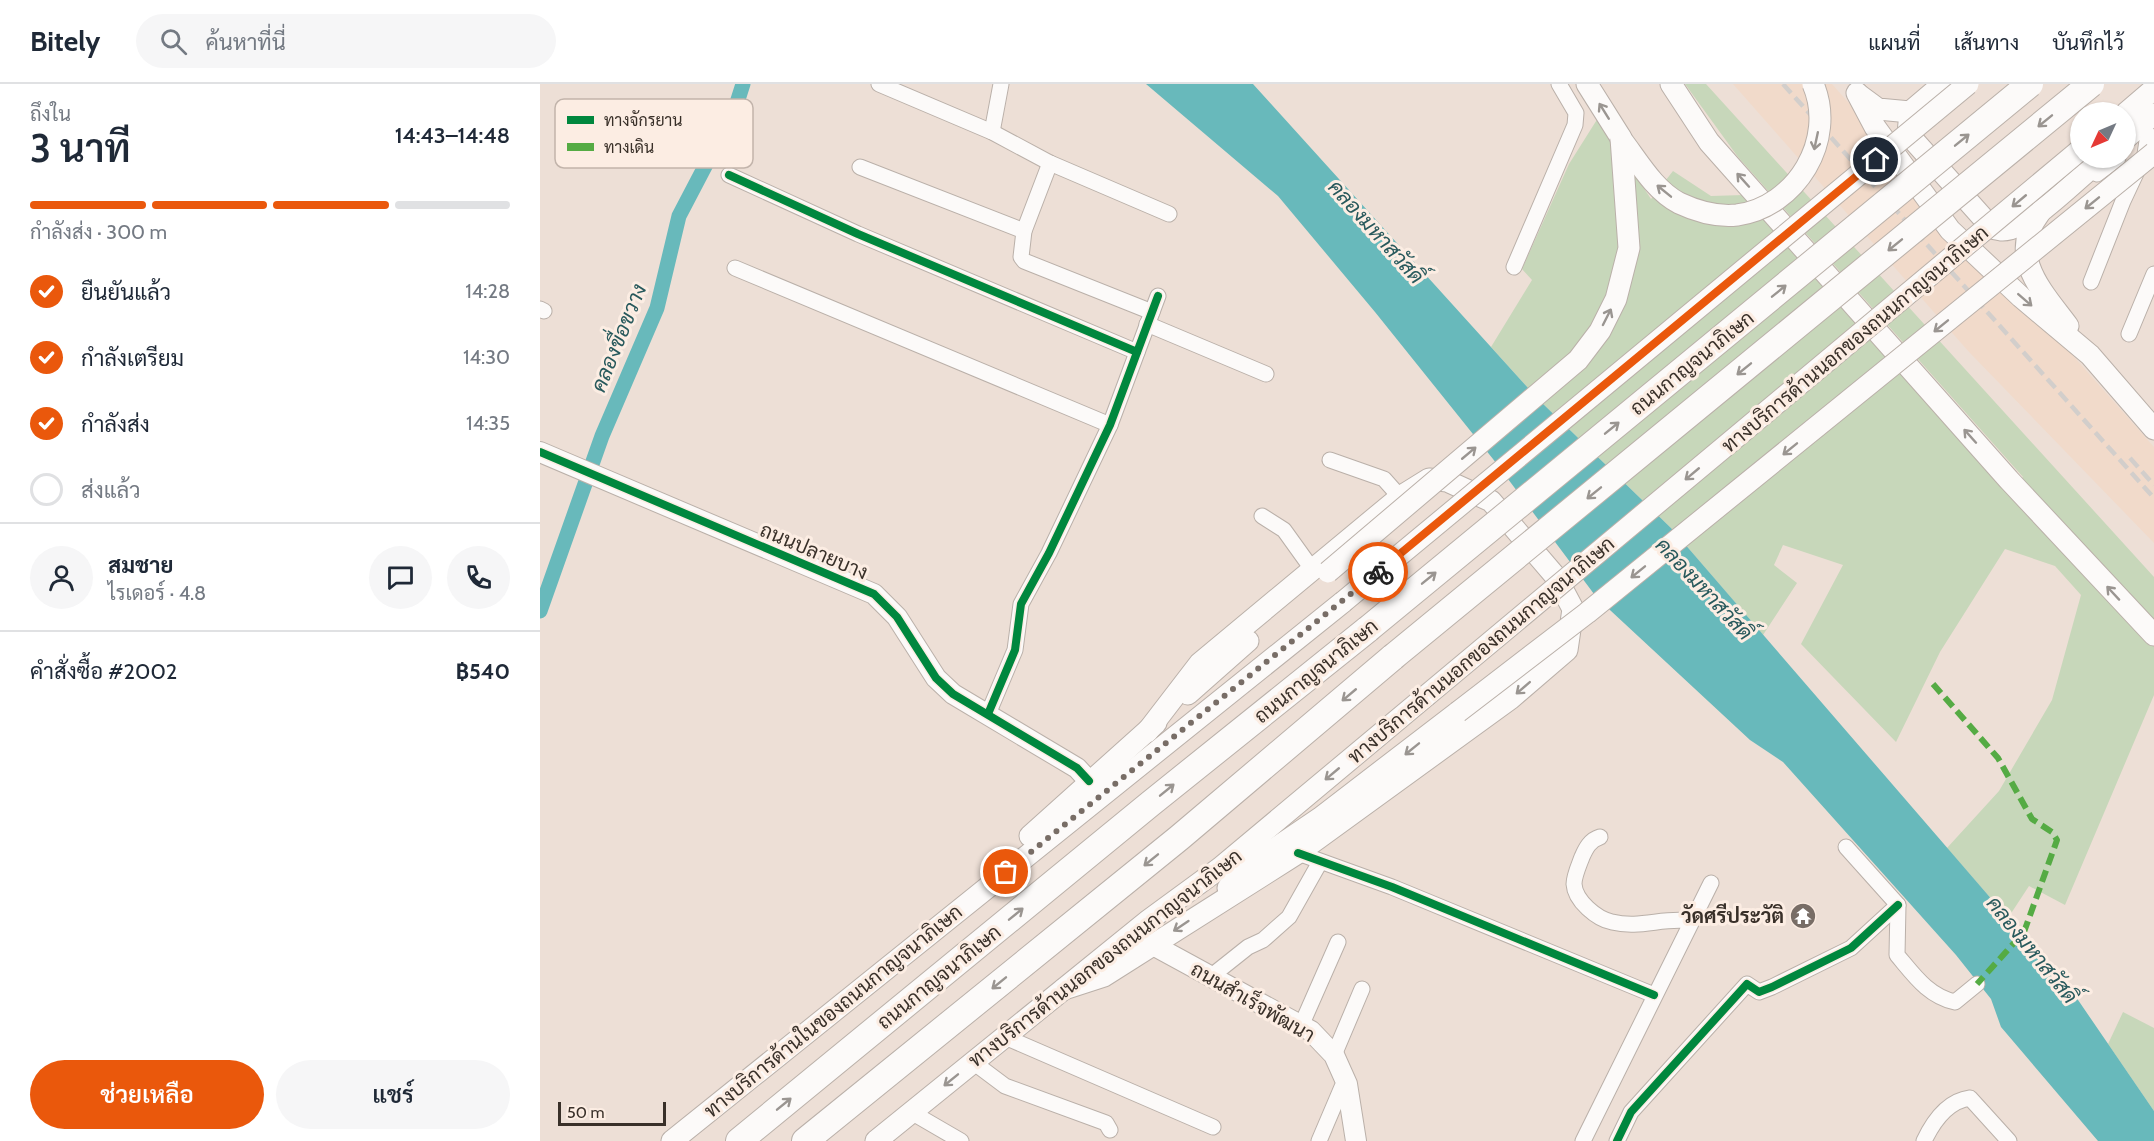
<!DOCTYPE html>
<html lang="th">
<head>
<meta charset="utf-8">
<style>
	:root { --surface:#fff; --page:#f6f6f7; --text:#1f2937; --muted:#747a83; --line:#e0e1e3; --accent:#ea580c }
	body { margin:0; font-family:Cabin,Sarabun,sans-serif; background:var(--page); color:var(--text); height:100vh; display:flex; flex-direction:column; font-size:22px; white-space:nowrap }
	* { box-sizing:border-box; margin:0 }
	p { font-size:20px; color:var(--muted) }
	.icon { flex:none; width:33px; height:33px; fill:none; stroke:currentColor; stroke-width:2; stroke-linecap:round; stroke-linejoin:round }
	.map { position:relative; flex:1; overflow:hidden }
	.drawer { display:flex; flex-direction:column; background:var(--surface); width:540px }
	.drawer>* { flex:none }
	.needle { width:39px; rotate:226deg }
	.controls { position:absolute; left:1530px; top:18px; display:grid; gap:12px }
	.controls a { display:grid; place-items:center; width:66px; height:66px; border-radius:50%; background:var(--surface); box-shadow:0 2px 4px #0004; font-size:30px }
	.scale { position:absolute; left:18px; bottom:15px; width:108px; box-sizing:border-box; padding-left:6px; border:3px solid #393029; border-top:0; font-size:16px; line-height:21px; white-space:nowrap; color:#393029; -webkit-text-stroke:4px #fcede3; paint-order:stroke }
	.pin { position:absolute; display:grid; place-items:center; width:51px; height:51px; color:#fff; margin:-26px; border:3px solid #fff; border-radius:50%; box-shadow:0 2px 6px #0007 }
	.courier { position:absolute; display:grid; place-items:center; width:60px; height:60px; margin:-30px; border:4px solid #ea580c; border-radius:50%; background:#fff; color:#222; box-shadow:0 2px 8px #0007 }
	.head em { font-style:normal; font-weight:600 }
	.head div { display:flex; flex-direction:column-reverse }
	.head { display:flex; align-items:center; justify-content:space-between; height:102px; padding:0 30px }
	h1 { font-size:39px; font-weight:600; line-height:45px }
	.bar { display:grid; grid-template-columns:repeat(4,1fr); gap:9px 6px; align-content:center; height:72px; padding:0 30px }
	.bar i { height:8px; border-radius:4px; background:var(--line) }
	.bar .on { background:var(--accent) }
	.bar p { grid-column:span 4 }
	.line { display:flex; align-items:center; gap:15px; padding:0 30px; border-top:2px solid var(--line) }
	.line div { flex:1 }
	.round { display:grid; place-items:center; flex:none; width:63px; height:63px; border-radius:32px; background:var(--page) }
	ol { padding:0 30px; list-style:none }
	li { display:flex; align-items:center; gap:18px; height:66px }
	li p { margin-inline-start:auto }
	li .icon { padding:6px; border-radius:50%; background:var(--accent); color:#fff; stroke-width:4 }
	li:last-child { color:var(--muted) }
	li i { width:33px; height:33px; border:3px solid var(--line); border-radius:50% }
	.action { display:flex; gap:12px; margin-top:auto; padding:12px 30px }
	.action a { flex:1; height:69px; border-radius:36px; background:var(--accent); color:#fff; font-size:24px; font-weight:600; line-height:69px; text-align:center }
	.action a+a { background:var(--page); color:var(--text) }
	header { display:flex; align-items:center; gap:36px; box-sizing:border-box; height:84px; padding:0 30px; background:var(--surface); border-bottom:2px solid var(--line) }
	header strong { font-size:28px }
	nav { display:flex; gap:33px; margin-inline-start:auto; font-size:21px }
	.search { width:420px; height:54px; background:var(--page); display:flex; align-items:center; gap:15px; box-sizing:border-box; padding:0 21px; border-radius:33px; color:var(--muted); font-size:22px }
	main { display:flex; flex:1; min-height:0 }
	.map>svg:first-child { display:block }
	.built { fill:#f1daca }
	.green { fill:#c7d7ba }
	.water { fill:#68b9bb }
	.lines { fill:none; stroke-linecap:round; stroke-linejoin:round }
	.canal { stroke:#68b9bb; stroke-width:15 }
	.minor-casing { stroke:#bab0a9; stroke-width:17 }
	.tertiary-casing { stroke:#bab0a9; stroke-width:22 }
	.secondary-casing { stroke:#bab0a9; stroke-width:23 }
	.trunk-casing { stroke:#bab0a9; stroke-width:28 }
	.minor { stroke:#fcfaf9; stroke-width:15 }
	.tertiary { stroke:#fcfaf9; stroke-width:20 }
	.secondary { stroke:#fcfaf9; stroke-width:21 }
	.trunk { stroke:#fcfaf9; stroke-width:26 }
	.rail { stroke:#d2cecb; stroke-width:4.5; stroke-dasharray:12 6; stroke-linecap:butt }
	.secondary-bridge-casing { stroke:#bab0a9; stroke-width:23; stroke-linecap:butt }
	.trunk-bridge-casing { stroke:#bab0a9; stroke-width:28; stroke-linecap:butt }
	.secondary-bridge { stroke:#fcfaf9; stroke-width:21 }
	.trunk-bridge { stroke:#fcfaf9; stroke-width:26 }
	.quiet { stroke:#55ab44; stroke-width:6; stroke-dasharray:12 6; stroke-linecap:butt }
	.cycleway-casing { stroke:#fcede3; stroke-width:11 }
	.cycleway { stroke:#00873e; stroke-width:8 }
	.oneway { stroke:#9a9591 }
	.done { stroke:#786d66; stroke-width:6; stroke-dasharray:0 10.8 }
	.route { stroke:#ea580c; stroke-width:8 }
	.labels { text-anchor:middle; stroke-width:6; stroke-linejoin:round; paint-order:stroke }
	.street-label { font-size:20px; fill:#393029; stroke:#fcede3 }
	.poi-label { font-size:20px; font-weight:bold; fill:#393029; stroke:#fcede3; text-anchor:end }
	.water-label { font-size:21px; font-style:italic; fill:#28595c; stroke:#fcede3 }
	.key { fill:#fcede3; stroke:#c2b4ab; stroke-width:1.5 }
	.key-label { font-size:16px; fill:#393029 }
</style>
</head>
<body>
<header>
<strong>Bitely</strong>
<div class="search"><svg class="icon" aria-label="search" viewBox="0 0 24 24"><circle cx="10" cy="10" r="6"/><path d="M15 15l6 6"/></svg>ค้นหาที่นี่</div>
<nav><a>แผนที่</a><a>เส้นทาง</a><a>บันทึกไว้</a></nav>
</header>
<main>
<section class="drawer">
<div class="head"><div><h1>3 นาที</h1><p>ถึงใน</p></div><em>14:43–14:48</em></div>
<div class="bar"><i class="on"></i><i class="on"></i><i class="on"></i><i></i><p>กำลังส่ง · 300 m</p></div>
<ol>
<li><svg class="icon" aria-label="check" viewBox="0 0 24 24"><path d="M5 12l5 5 9-10"/></svg>ยืนยันแล้ว<p>14:28</p></li>
<li><svg class="icon" aria-label="check" viewBox="0 0 24 24"><path d="M5 12l5 5 9-10"/></svg>กำลังเตรียม<p>14:30</p></li>
<li><svg class="icon" aria-label="check" viewBox="0 0 24 24"><path d="M5 12l5 5 9-10"/></svg>กำลังส่ง<p>14:35</p></li>
<li><i></i>ส่งแล้ว</li>
</ol>
<div class="line" style="height:108px"><a class="round"><svg class="icon" aria-label="person" viewBox="0 0 24 24"><circle cx="12" cy="8" r="4"/><path d="M4 21q1-7 8-7t8 7"/></svg></a><div><b>สมชาย</b><p>ไรเดอร์ · 4.8</p></div><a class="round"><svg class="icon" aria-label="chat" viewBox="0 0 24 24"><path d="M4 5h16v11H9l-5 4z"/></svg></a><a class="round"><svg class="icon" aria-label="phone" viewBox="0 0 24 24"><path d="M5 4h4l2 5-3 2q2 4 5 5l2-3 5 2v4C11 20 4 13 5 4z"/></svg></a></div>
<div class="line" style="height:78px"><div>คำสั่งซื้อ #2002</div><b>฿540</b></div>
<div class="action"><a>ช่วยเหลือ</a><a>แชร์</a></div>
</section>
<div class="map">
<svg width="1614" height="1057" viewBox="0 0 1614 1057">
	<rect width="100%" height="100%" fill="#eddfd6"/>
	<polygon class="built" points="1193,0 1292,0 1614,363 1614,459 1429,268"/>
	<g class="green">
		<polygon points="1145,0 1166,0 1614,493 1614,611 1525,821 1489,802 1468,834 1407,764 1459,707 1512,616 1541,511 1515,482 1465,465 1400,568 1356,658 1261,560 1303,481 1243,461 1234,481 1257,499 1223,551 1131,444 998,315 951,263 992,196 982,185 1029,80 1058,34 1111,115 1133,87 1171,112 1204,111 1229,133 1467,409 1483,393 1198,73"/>
		<polygon points="1583,928 1614,944 1614,1027 1568,960"/>
	</g>
	<polygon class="water" points="606,0 713,0 998,315 1131,444 1536,913 1614,1027 1614,1057 1558,1057 1461,943 1451,915 1416,871 1243,678 1210,656 1057,514 953,375 835,228 738,112"/>
	<g class="lines">
		<polyline class="canal" points="0,527 62,352 117,224 139,132 195,25 203,0"/>
		<g class="minor-casing">
			<g id="minor">
				<polyline points="339,0 452,48 510,79 629,130"/>
				<polyline points="452,48 461,0"/>
				<polyline points="510,79 484,147 481,173 484,177 612,228"/>
				<polyline points="320,83 484,147"/>
				<polyline points="1557,90 1578,74"/>
				<polyline points="189,91 318,150 597,268"/>
				<polyline points="974,183 1035,41 1036,29 1019,0"/>
				<polyline points="195,184 570,341"/>
				<polyline points="1551,198 1583,117 1605,70 1608,50"/>
				<polyline points="0,225 4,227"/>
				<polyline points="607,240 726,290"/>
				<polyline points="1589,250 1614,190"/>
				<polyline points="790,376 844,395 860,413"/>
				<polyline points="722,432 744,446 772,485"/>
				<polyline points="448,630 475,566 481,520 509,469 570,341 618,212"/>
				<path d="M1060,753C1050,756 1046,764 1042,773C1039,781 1034,792 1034,800C1035,817 1057,835 1072,838C1100,845 1123,833 1150,837"/>
				<path d="M1306,763L1358,821L1357,871C1374,891 1388,912 1415,918L1437,900"/>
				<polyline points="758,769 852,803 1114,911"/>
				<polyline points="669,894 708,863 723,856 749,833 780,778"/>
				<polyline points="761,942 798,858"/>
				<polyline points="465,953 673,1043"/>
				<polyline points="794,971 822,905"/>
				<polyline points="433,978 465,1002 566,1039 570,1046"/>
				<polyline points="371,1028 421,1057"/>
				<polyline points="779,1057 802,1003 807,1000"/>
				<polyline points="1043,1057 1171,799"/>
				<polyline points="1077,1057 1091,1028 1207,900 1219,908 1232,903 1311,864 1358,821"/>
				<path d="M1384,1057C1393,1038 1407,1017 1430,1014L1469,1057"/>
			</g>
		</g>
		<g class="tertiary-casing">
			<g id="tertiary">
				<polyline points="0,368 334,510 357,533 396,594 413,610 537,684 549,697"/>
				<polyline points="613,861 771,947 794,971 807,1000 816,1057"/>
			</g>
		</g>
		<g class="secondary-casing">
			<g id="secondary">
				<polyline points="1047,0 1081,54"/>
				<polyline points="1131,0 1169,58 1469,396 1614,551"/>
				<path d="M1403,0L1370,28L1368,50L1452,144C1459,146 1463,147 1470,145C1498,136 1539,93 1563,74"/>
				<polyline points="1317,9 1335,43 1410,146 1481,213 1550,271 1614,345"/>
				<polyline points="1319,11 1338,25 1370,28"/>
				<polyline points="1586,29 1614,5"/>
				<polyline points="1586,54 1614,30"/>
				<path d="M1499,130C1467,172 1502,207 1528,242"/>
				<polyline points="648,610 708,557"/>
				<polyline points="490,752 616,639"/>
				<polyline points="688,804 709,782 780,734 918,628"/>
				<polyline points="524,905 564,892 758,769 970,615 1027,566 1033,525 1016,493 951,417 907,397 889,395 860,413 660,579 607,648"/>
				<polyline points="132,1057 803,518"/>
				<polyline points="336,1057 609,836 680,784 886,612"/>
			</g>
		</g>
		<g class="trunk-casing">
			<g id="trunk">
				<polyline points="199,1057 610,720 828,545"/>
				<polyline points="265,1057 639,754 853,573"/>
			</g>
		</g>
		<use href="#minor" class="minor"/>
		<use href="#tertiary" class="tertiary"/>
		<use href="#secondary" class="secondary"/>
		<use href="#trunk" class="trunk"/>
		<g class="rail">
			<polyline points="1243,0 1614,414"/>
			<polyline points="1590,374 1614,401"/>
		</g>
		<g class="secondary-bridge-casing">
			<g id="secondary-bridge">
				<path d="M1081,55C1098,77 1114,106 1139,119C1156,127 1178,133 1197,131C1256,123 1297,56 1273,0"/>
				<polyline points="788,488 1038,276 1060,247 1076,215 1089,164 1081,54"/>
				<polyline points="803,518 1428,0"/>
				<polyline points="886,612 1540,66"/>
				<polyline points="918,628 1047,529 1614,69"/>
			</g>
		</g>
		<g class="trunk-bridge-casing">
			<g id="trunk-bridge">
				<polyline points="828,545 1490,0"/>
				<polyline points="853,573 1551,0"/>
			</g>
		</g>
		<use href="#secondary-bridge" class="secondary-bridge"/>
		<use href="#trunk-bridge" class="trunk-bridge"/>
		<polyline class="quiet" points="1393,600 1458,674 1492,735 1512,748 1517,756 1484,848 1437,900"/>
		<g class="cycleway-casing">
			<g id="cycleway">
				<polyline points="189,91 318,150 597,268"/>
				<polyline points="0,368 334,510 357,533 396,594 413,610 537,684 549,697"/>
				<polyline points="448,630 475,566 481,520 509,469 570,341 618,212"/>
				<polyline points="758,769 852,803 1114,911"/>
				<polyline points="1077,1057 1091,1028 1207,900 1219,908 1232,903 1311,864 1358,821"/>
			</g>
		</g>
		<use href="#cycleway" class="cycleway"/>
	</g>
	<defs><path id="oneway-shaft" d="M-6 0H5M1.5-3L5.5 0L1.5 3" fill="none" stroke-width="1.6" stroke-linecap="round" stroke-linejoin="round" transform="scale(1.5)"/></defs>
	<g class="oneway">
		<use href="#oneway-shaft" transform="translate(1064 27) rotate(-122)"/>
		<use href="#oneway-shaft" transform="translate(1505 37) rotate(141)"/>
		<use href="#oneway-shaft" transform="translate(1422 56) rotate(-39)"/>
		<use href="#oneway-shaft" transform="translate(1276 57) rotate(102)"/>
		<use href="#oneway-shaft" transform="translate(1203 96) rotate(-132)"/>
		<use href="#oneway-shaft" transform="translate(1124 107) rotate(-141)"/>
		<use href="#oneway-shaft" transform="translate(1479 117) rotate(140)"/>
		<use href="#oneway-shaft" transform="translate(1552 119) rotate(141)"/>
		<use href="#oneway-shaft" transform="translate(1355 161) rotate(141)"/>
		<use href="#oneway-shaft" transform="translate(1239 207) rotate(-39)"/>
		<use href="#oneway-shaft" transform="translate(1485 216) rotate(41)"/>
		<use href="#oneway-shaft" transform="translate(1067 233) rotate(-63)"/>
		<use href="#oneway-shaft" transform="translate(1401 242) rotate(141)"/>
		<use href="#oneway-shaft" transform="translate(1204 285) rotate(141)"/>
		<use href="#oneway-shaft" transform="translate(1072 344) rotate(-39)"/>
		<use href="#oneway-shaft" transform="translate(1430 352) rotate(-132)"/>
		<use href="#oneway-shaft" transform="translate(1250 365) rotate(141)"/>
		<use href="#oneway-shaft" transform="translate(929 369) rotate(-40)"/>
		<use href="#oneway-shaft" transform="translate(1152 390) rotate(140)"/>
		<use href="#oneway-shaft" transform="translate(1054 409) rotate(141)"/>
		<use href="#oneway-shaft" transform="translate(1098 488) rotate(141)"/>
		<use href="#oneway-shaft" transform="translate(889 494) rotate(-39)"/>
		<use href="#oneway-shaft" transform="translate(1573 509) rotate(-133)"/>
		<use href="#oneway-shaft" transform="translate(983 604) rotate(139)"/>
		<use href="#oneway-shaft" transform="translate(809 611) rotate(140)"/>
		<use href="#oneway-shaft" transform="translate(872 665) rotate(141)"/>
		<use href="#oneway-shaft" transform="translate(792 690) rotate(140)"/>
		<use href="#oneway-shaft" transform="translate(627 706) rotate(-39)"/>
		<use href="#oneway-shaft" transform="translate(611 776) rotate(141)"/>
		<use href="#oneway-shaft" transform="translate(476 830) rotate(-39)"/>
		<use href="#oneway-shaft" transform="translate(641 842) rotate(146)"/>
		<use href="#oneway-shaft" transform="translate(459 899) rotate(141)"/>
		<use href="#oneway-shaft" transform="translate(411 996) rotate(141)"/>
		<use href="#oneway-shaft" transform="translate(244 1020) rotate(-39)"/>
	</g>
	<g class="lines">
		<polyline class="done" points="466,788 838,488"/>
		<polyline class="route" points="838,488 1336,76"/>
	</g>
	<defs>
		<g id="temple-disc" transform="scale(1.35)"><circle r="9.5" fill="#786d66" stroke="#fcede3"/><path d="M0-6L5-2H3V0L6.5 2.5H4V6H1.5V3h-3V6H-4V2.5H-6.5L-3 0V-2H-5Z" fill="#fff"/></g>
	</defs>
	<g fill-rule="evenodd">
		<use href="#temple-disc" x="1263" y="832"/>
	</g>
	<g class="labels">
		<g class="street-label">
			<text transform="translate(1315 255) rotate(-40)" y="7">ทางบริการด้านนอกของถนนกาญจนาภิเษก</text>
			<text transform="translate(1152 279) rotate(-39)" y="7">ถนนกาญจนาภิเษก</text>
			<text transform="translate(274 467) rotate(23)" y="7">ถนนปลายบาง</text>
			<text transform="translate(941 566) rotate(-40)" y="7">ทางบริการด้านนอกของถนนกาญจนาภิเษก</text>
			<text transform="translate(776 587) rotate(-39)" y="7">ถนนกาญจนาภิเษก</text>
			<text transform="translate(565 874) rotate(-38)" y="7">ทางบริการด้านนอกของถนนกาญจนาภิเษก</text>
			<text transform="translate(399 893) rotate(-39)" y="7">ถนนกาญจนาภิเษก</text>
			<text transform="translate(713 918) rotate(30)" y="7">ถนนสำเร็จพัฒนา</text>
			<text transform="translate(293 927) rotate(-39)" y="7">ทางบริการด้านในของถนนกาญจนาภิเษก</text>
		</g>
		<g class="poi-label">
			<text x="1244" y="839">วัดศรีประวัติ</text>
		</g>
		<g class="water-label">
			<text transform="translate(836 148) rotate(48)" y="7">คลองมหาสวัสดิ์</text>
			<text transform="translate(79 254) rotate(-68)" y="7">คลองขื่อขวาง</text>
			<text transform="translate(1164 505) rotate(47)" y="7">คลองมหาสวัสดิ์</text>
			<text transform="translate(1492 866) rotate(51)" y="7">คลองมหาสวัสดิ์</text>
		</g>
	</g>
	<rect x="15" y="15" width="198" height="69" rx="9" class="key"/>
	<rect x="27" y="32" width="27" height="8" fill="#00873e"/>
	<rect x="27" y="59" width="27" height="8" fill="#55ab44"/>
	<g class="key-label">
		<text x="64" y="42">ทางจักรยาน</text>
		<text x="64" y="69">ทางเดิน</text>
	</g>
</svg>
<div class="controls">
<a><svg class="needle" viewBox="-14 -14 28 28"><path d="M0-13l5 13h-10z" fill="#e53935"/><path d="M0 13l5-13h-10z" fill="#747a83"/></svg></a>
</div>
<div class="scale">50 m</div>
<div class="pin" style="left:466px;top:788px;background:#ea580c"><svg class="icon" aria-label="bag" viewBox="0 0 24 24"><path d="M5 8h14l-1 12H6zM9 8a3 3 0 0 1 6 0"/></svg></div>
<div class="pin" style="left:1336px;top:76px;background:#1f2937"><svg class="icon" aria-label="home" viewBox="0 0 24 24"><path d="M3 11l9-7 9 7M6 9v11h12V9"/></svg></div>
<div class="courier" style="left:838px;top:488px"><svg class="icon" aria-label="bike" viewBox="0 0 24 24"><circle cx="6" cy="16" r="4"/><circle cx="18" cy="16" r="4"/><path d="M6 16l4-8h5l3 8M10 8l3 8H6M13 5h3"/></svg></div>
</div>
</main>
</body>
</html>
